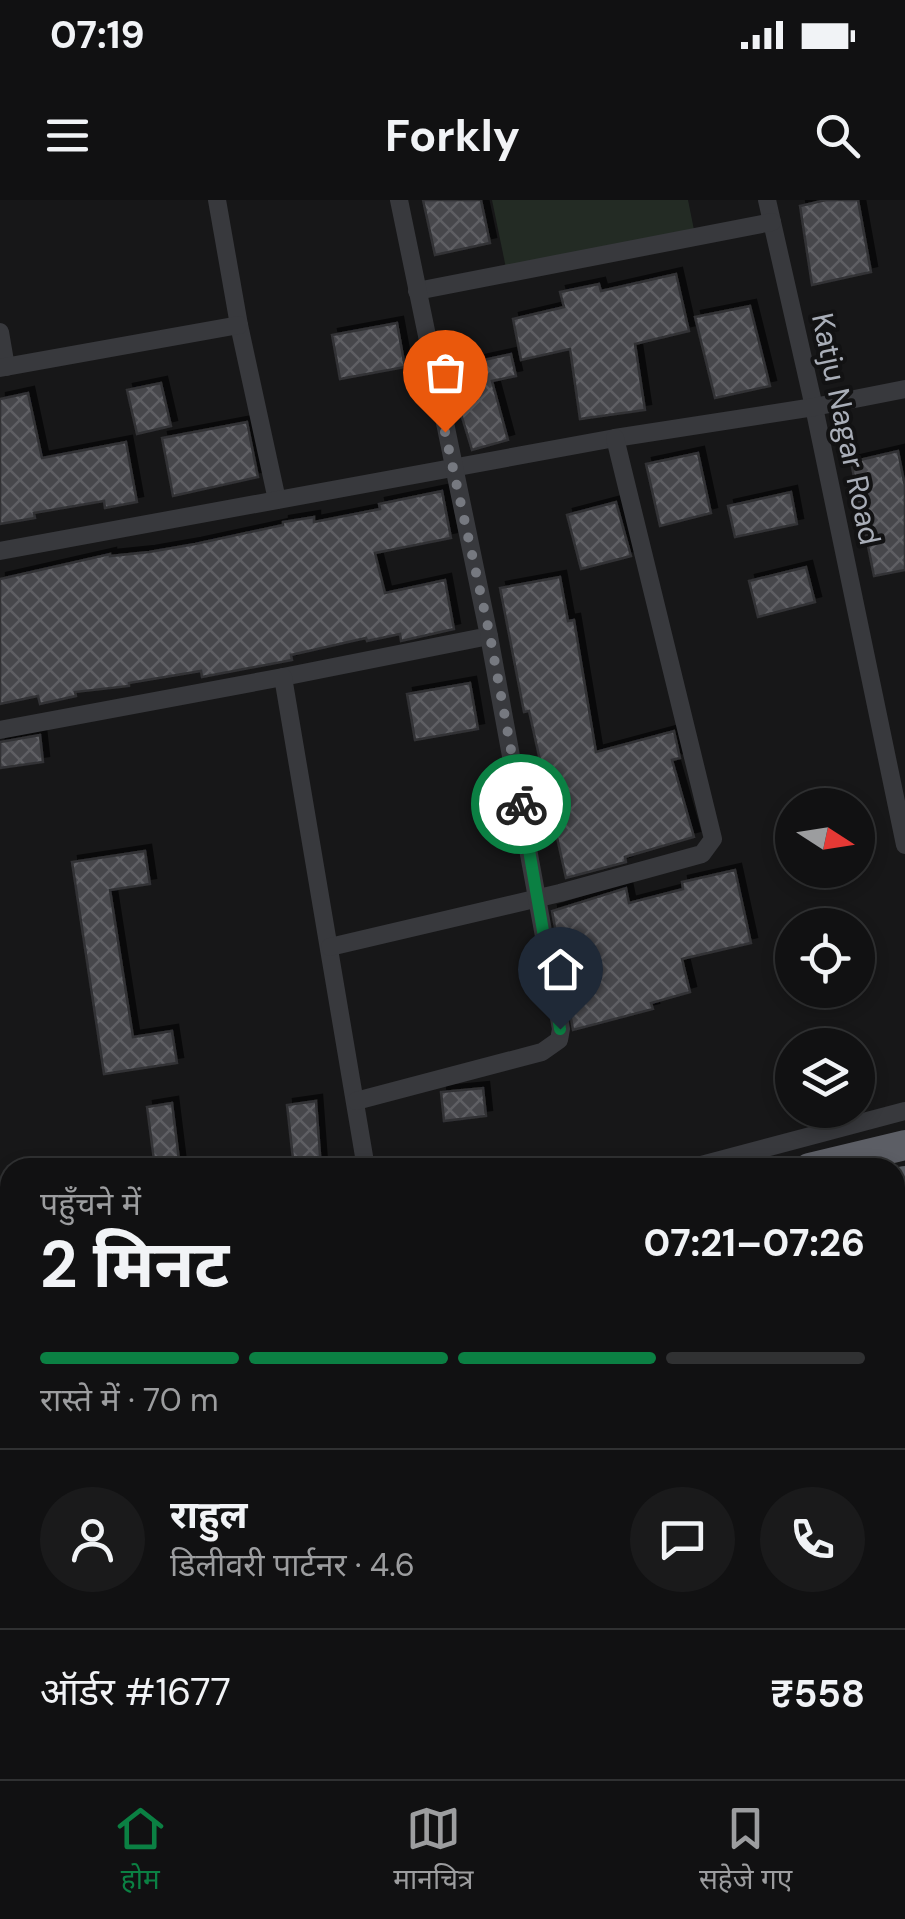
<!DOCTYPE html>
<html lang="hi">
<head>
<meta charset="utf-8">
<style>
	:root { --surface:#111112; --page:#1a1a1b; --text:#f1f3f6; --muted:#9c9d9f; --line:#303132; --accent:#0b8043 }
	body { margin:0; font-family:"DM Sans","Noto Sans Devanagari",sans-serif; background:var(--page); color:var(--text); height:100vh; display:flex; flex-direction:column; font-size:38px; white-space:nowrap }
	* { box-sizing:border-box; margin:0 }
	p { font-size:32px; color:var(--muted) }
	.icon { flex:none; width:55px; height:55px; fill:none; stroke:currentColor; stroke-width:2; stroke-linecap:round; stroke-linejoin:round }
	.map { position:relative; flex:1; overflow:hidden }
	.details { position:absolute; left:0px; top:958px; width:905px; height:622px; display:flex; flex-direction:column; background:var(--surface); border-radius:30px 30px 0 0; box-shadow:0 5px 15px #0003,0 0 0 2px var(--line) }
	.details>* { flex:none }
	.needle { width:65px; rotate:102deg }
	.buttons { position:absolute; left:775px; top:588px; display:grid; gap:20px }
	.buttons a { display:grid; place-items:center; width:100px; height:100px; border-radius:50%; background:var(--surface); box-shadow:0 5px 15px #0003,0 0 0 2px var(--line); font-size:50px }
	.pin { position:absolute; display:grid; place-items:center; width:85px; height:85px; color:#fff; margin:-102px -42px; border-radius:50% 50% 50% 0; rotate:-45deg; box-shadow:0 0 10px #0007 }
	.pin .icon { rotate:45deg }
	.courier { position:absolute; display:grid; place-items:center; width:100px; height:100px; margin:-50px; border:8px solid #0b8043; border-radius:50%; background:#fff; color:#222; box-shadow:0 2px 12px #0007 }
	.headline em { font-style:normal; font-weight:700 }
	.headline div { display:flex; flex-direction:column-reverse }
	.headline { display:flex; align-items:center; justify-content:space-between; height:170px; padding:0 40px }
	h1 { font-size:65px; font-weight:700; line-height:75px }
	.bar { display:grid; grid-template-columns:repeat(4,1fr); gap:15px 10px; align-content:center; height:120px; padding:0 40px }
	.bar i { height:12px; border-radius:8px; background:var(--line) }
	.bar .selected { background:var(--accent) }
	.bar p { grid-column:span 4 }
	.line { display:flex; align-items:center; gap:25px; padding:0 40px; border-top:2px solid var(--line) }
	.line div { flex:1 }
	.round { display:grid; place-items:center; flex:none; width:105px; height:105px; border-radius:52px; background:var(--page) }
	.status { display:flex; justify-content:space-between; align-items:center; height:70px; padding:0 50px; background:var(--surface); direction:ltr }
	.status svg { height:28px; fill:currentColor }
	header { display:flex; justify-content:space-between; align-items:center; height:130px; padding:0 40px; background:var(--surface); font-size:45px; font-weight:700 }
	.menu { display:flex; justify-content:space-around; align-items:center; height:140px; border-top:2px solid var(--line); background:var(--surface); font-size:28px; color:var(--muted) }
	.menu a { display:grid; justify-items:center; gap:5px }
	.menu .selected { color:var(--accent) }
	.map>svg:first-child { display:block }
	.green { fill:#232b24 }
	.building { fill:url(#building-cross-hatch); stroke:#313134; stroke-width:2.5; filter:url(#shadow) }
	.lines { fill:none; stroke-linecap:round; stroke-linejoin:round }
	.minor { stroke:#38393d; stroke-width:18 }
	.trunk { stroke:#5c5e65; stroke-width:30 }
	.done { stroke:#767980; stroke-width:10; stroke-dasharray:0 18 }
	.route { stroke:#0b8043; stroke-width:12 }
	.labels { text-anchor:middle; stroke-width:8; stroke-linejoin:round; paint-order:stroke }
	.street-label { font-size:30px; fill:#a9aeb8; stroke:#121213 }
</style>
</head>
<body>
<div class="status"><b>07:19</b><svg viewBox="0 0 49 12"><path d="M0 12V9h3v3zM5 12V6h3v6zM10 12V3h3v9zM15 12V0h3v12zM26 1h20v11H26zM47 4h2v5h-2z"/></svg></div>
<header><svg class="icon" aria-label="menu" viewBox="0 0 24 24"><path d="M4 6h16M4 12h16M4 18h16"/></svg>Forkly<svg class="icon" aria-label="search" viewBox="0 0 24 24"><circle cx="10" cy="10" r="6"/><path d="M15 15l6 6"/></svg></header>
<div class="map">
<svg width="905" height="1579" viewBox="0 0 905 1579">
	<defs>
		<pattern id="building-cross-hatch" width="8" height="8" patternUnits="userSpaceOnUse" patternTransform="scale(2.5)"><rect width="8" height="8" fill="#46474b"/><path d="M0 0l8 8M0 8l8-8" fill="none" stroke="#5e5f63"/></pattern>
		<filter id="shadow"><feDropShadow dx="6" dy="-6" stdDeviation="0" flood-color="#0009"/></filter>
	</defs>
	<rect width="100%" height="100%" fill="#171718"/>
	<polygon class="green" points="492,0 688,0 695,35 508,78"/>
	<g class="building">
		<polygon points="423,0 481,0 490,43 435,55"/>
		<polygon points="826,0 858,0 871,72 812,85 800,6"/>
		<polygon points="676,74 689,131 635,144 645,210 580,219 570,149 521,160 513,119 564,107 560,92 599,84 601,91"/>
		<polygon points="750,106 770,186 715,198 695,117"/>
		<polygon points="397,123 405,167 340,179 332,135"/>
		<polygon points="511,154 516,176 492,181 508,240 472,250 447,168"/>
		<polygon points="161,183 171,226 137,234 127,190"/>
		<polygon points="28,193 42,258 126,242 137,302 105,308 104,301 34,313 35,318 0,324 0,199"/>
		<polygon points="247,222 258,277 173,296 162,238"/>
		<polygon points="898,251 905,286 905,370 874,376 851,262"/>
		<polygon points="698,253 711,313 660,326 646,264"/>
		<polygon points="442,291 451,338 375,353 385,393 445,380 454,429 401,441 400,434 367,441 366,438 291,455 292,460 202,477 201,471 129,483 129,486 75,492 76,496 40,504 38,496 0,504 0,379 110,354 110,356 149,352 195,344 283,325 283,322 314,317 314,322 380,309 379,304"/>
		<polygon points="791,292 797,324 735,337 728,306"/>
		<polygon points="616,302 631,356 581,369 567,315"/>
		<polygon points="806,367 815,402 758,417 749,381"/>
		<polygon points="560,377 568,421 574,420 596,552 674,531 680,558 672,560 694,637 625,657 626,662 566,678 529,511 524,512 500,388"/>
		<polygon points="470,483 478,529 415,540 407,494"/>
		<polygon points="40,535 43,562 0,568 0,542"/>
		<polygon points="145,651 150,684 110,690 133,837 172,831 177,863 104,874 72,662"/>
		<polygon points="735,670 751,743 682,759 690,792 651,803 653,809 573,830 552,711 626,688 629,703 683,689 682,682"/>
		<polygon points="483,888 486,916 444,921 441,892"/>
		<polygon points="316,901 321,968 294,968 287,905"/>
		<polygon points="172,903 180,968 155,968 147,907"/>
	</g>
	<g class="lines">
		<g class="minor">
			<polyline points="217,0 239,125 277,300"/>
			<polyline points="767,0 814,207 905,645"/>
			<polyline points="417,91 772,22"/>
			<polyline points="0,132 6,167"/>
			<polyline points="0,168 239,125"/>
			<polyline points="0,351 615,238 814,207 905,189"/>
			<polyline points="283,477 489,436 399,0"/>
			<polyline points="0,530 283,477 366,968"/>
			<polyline points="330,747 560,693 702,654 713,639 615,238"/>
			<polyline points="356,901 542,852 559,840 561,829 489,436"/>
			<polyline points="690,968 905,911"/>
			<polyline points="895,1029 905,1027"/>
			<polyline points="0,1125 10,1122"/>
			<polyline points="895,1186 905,1186"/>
			<polyline points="0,1219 10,1217"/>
			<polyline points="895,1246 905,1206"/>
			<polyline points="0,1390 10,1389"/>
			<polyline points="0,1554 12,1579"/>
			<polyline points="522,1570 560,1579"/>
			<polyline points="191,1579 243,1570"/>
			<polyline points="814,1579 817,1570"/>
		</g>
		<g class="trunk">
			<polyline points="809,968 905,945"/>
			<polyline points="895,983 905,981"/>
			<polyline points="0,1141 10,1139"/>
			<polyline points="0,1171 10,1169"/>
		</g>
	</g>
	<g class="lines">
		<polyline class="done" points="445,232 490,436 521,604"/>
		<polyline class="route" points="521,604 560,829"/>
	</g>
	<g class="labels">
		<g class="street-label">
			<text transform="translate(846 229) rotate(78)" y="10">Katju Nagar Road</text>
		</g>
	</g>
</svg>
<div class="buttons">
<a><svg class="needle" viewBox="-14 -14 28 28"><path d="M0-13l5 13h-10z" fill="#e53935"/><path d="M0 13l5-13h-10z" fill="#9c9d9f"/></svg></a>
<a><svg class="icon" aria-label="locate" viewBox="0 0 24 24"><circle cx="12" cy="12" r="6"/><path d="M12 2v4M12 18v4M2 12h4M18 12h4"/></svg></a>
<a><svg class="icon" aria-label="layers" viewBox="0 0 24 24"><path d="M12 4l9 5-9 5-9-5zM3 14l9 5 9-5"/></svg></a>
</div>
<div class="pin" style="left:445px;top:232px;background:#ea580c"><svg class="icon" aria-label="bag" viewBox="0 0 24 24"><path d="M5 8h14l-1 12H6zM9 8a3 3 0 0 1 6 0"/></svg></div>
<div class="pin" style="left:560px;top:829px;background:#1f2937"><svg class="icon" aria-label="home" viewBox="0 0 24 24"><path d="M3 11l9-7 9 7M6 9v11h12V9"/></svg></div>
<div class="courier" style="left:521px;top:604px"><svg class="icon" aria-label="bike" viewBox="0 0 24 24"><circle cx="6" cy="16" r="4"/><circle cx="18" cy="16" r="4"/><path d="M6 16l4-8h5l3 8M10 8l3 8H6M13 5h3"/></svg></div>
<section class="details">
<div class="headline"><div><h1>2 मिनट</h1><p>पहुँचने में</p></div><em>07:21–07:26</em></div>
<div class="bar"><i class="selected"></i><i class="selected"></i><i class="selected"></i><i></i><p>रास्ते में · 70 m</p></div>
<div class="line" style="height:180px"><a class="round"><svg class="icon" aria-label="person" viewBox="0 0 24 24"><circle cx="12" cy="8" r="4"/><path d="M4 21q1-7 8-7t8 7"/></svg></a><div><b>राहुल</b><p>डिलीवरी पार्टनर · 4.6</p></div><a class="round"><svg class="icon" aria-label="chat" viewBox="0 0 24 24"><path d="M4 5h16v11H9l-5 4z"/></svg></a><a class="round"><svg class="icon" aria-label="phone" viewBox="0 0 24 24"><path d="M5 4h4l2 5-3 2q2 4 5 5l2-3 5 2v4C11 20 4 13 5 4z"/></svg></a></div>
<div class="line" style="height:130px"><div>ऑर्डर #1677</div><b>₹558</b></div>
</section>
</div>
<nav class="menu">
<a class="selected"><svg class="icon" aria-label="home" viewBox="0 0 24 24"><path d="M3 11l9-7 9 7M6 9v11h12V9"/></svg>होम</a>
<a><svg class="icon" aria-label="map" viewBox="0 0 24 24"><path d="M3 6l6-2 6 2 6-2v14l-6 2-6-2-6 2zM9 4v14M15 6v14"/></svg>मानचित्र</a>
<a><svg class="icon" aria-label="saved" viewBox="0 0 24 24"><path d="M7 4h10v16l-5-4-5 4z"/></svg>सहेजे गए</a>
</nav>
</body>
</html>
